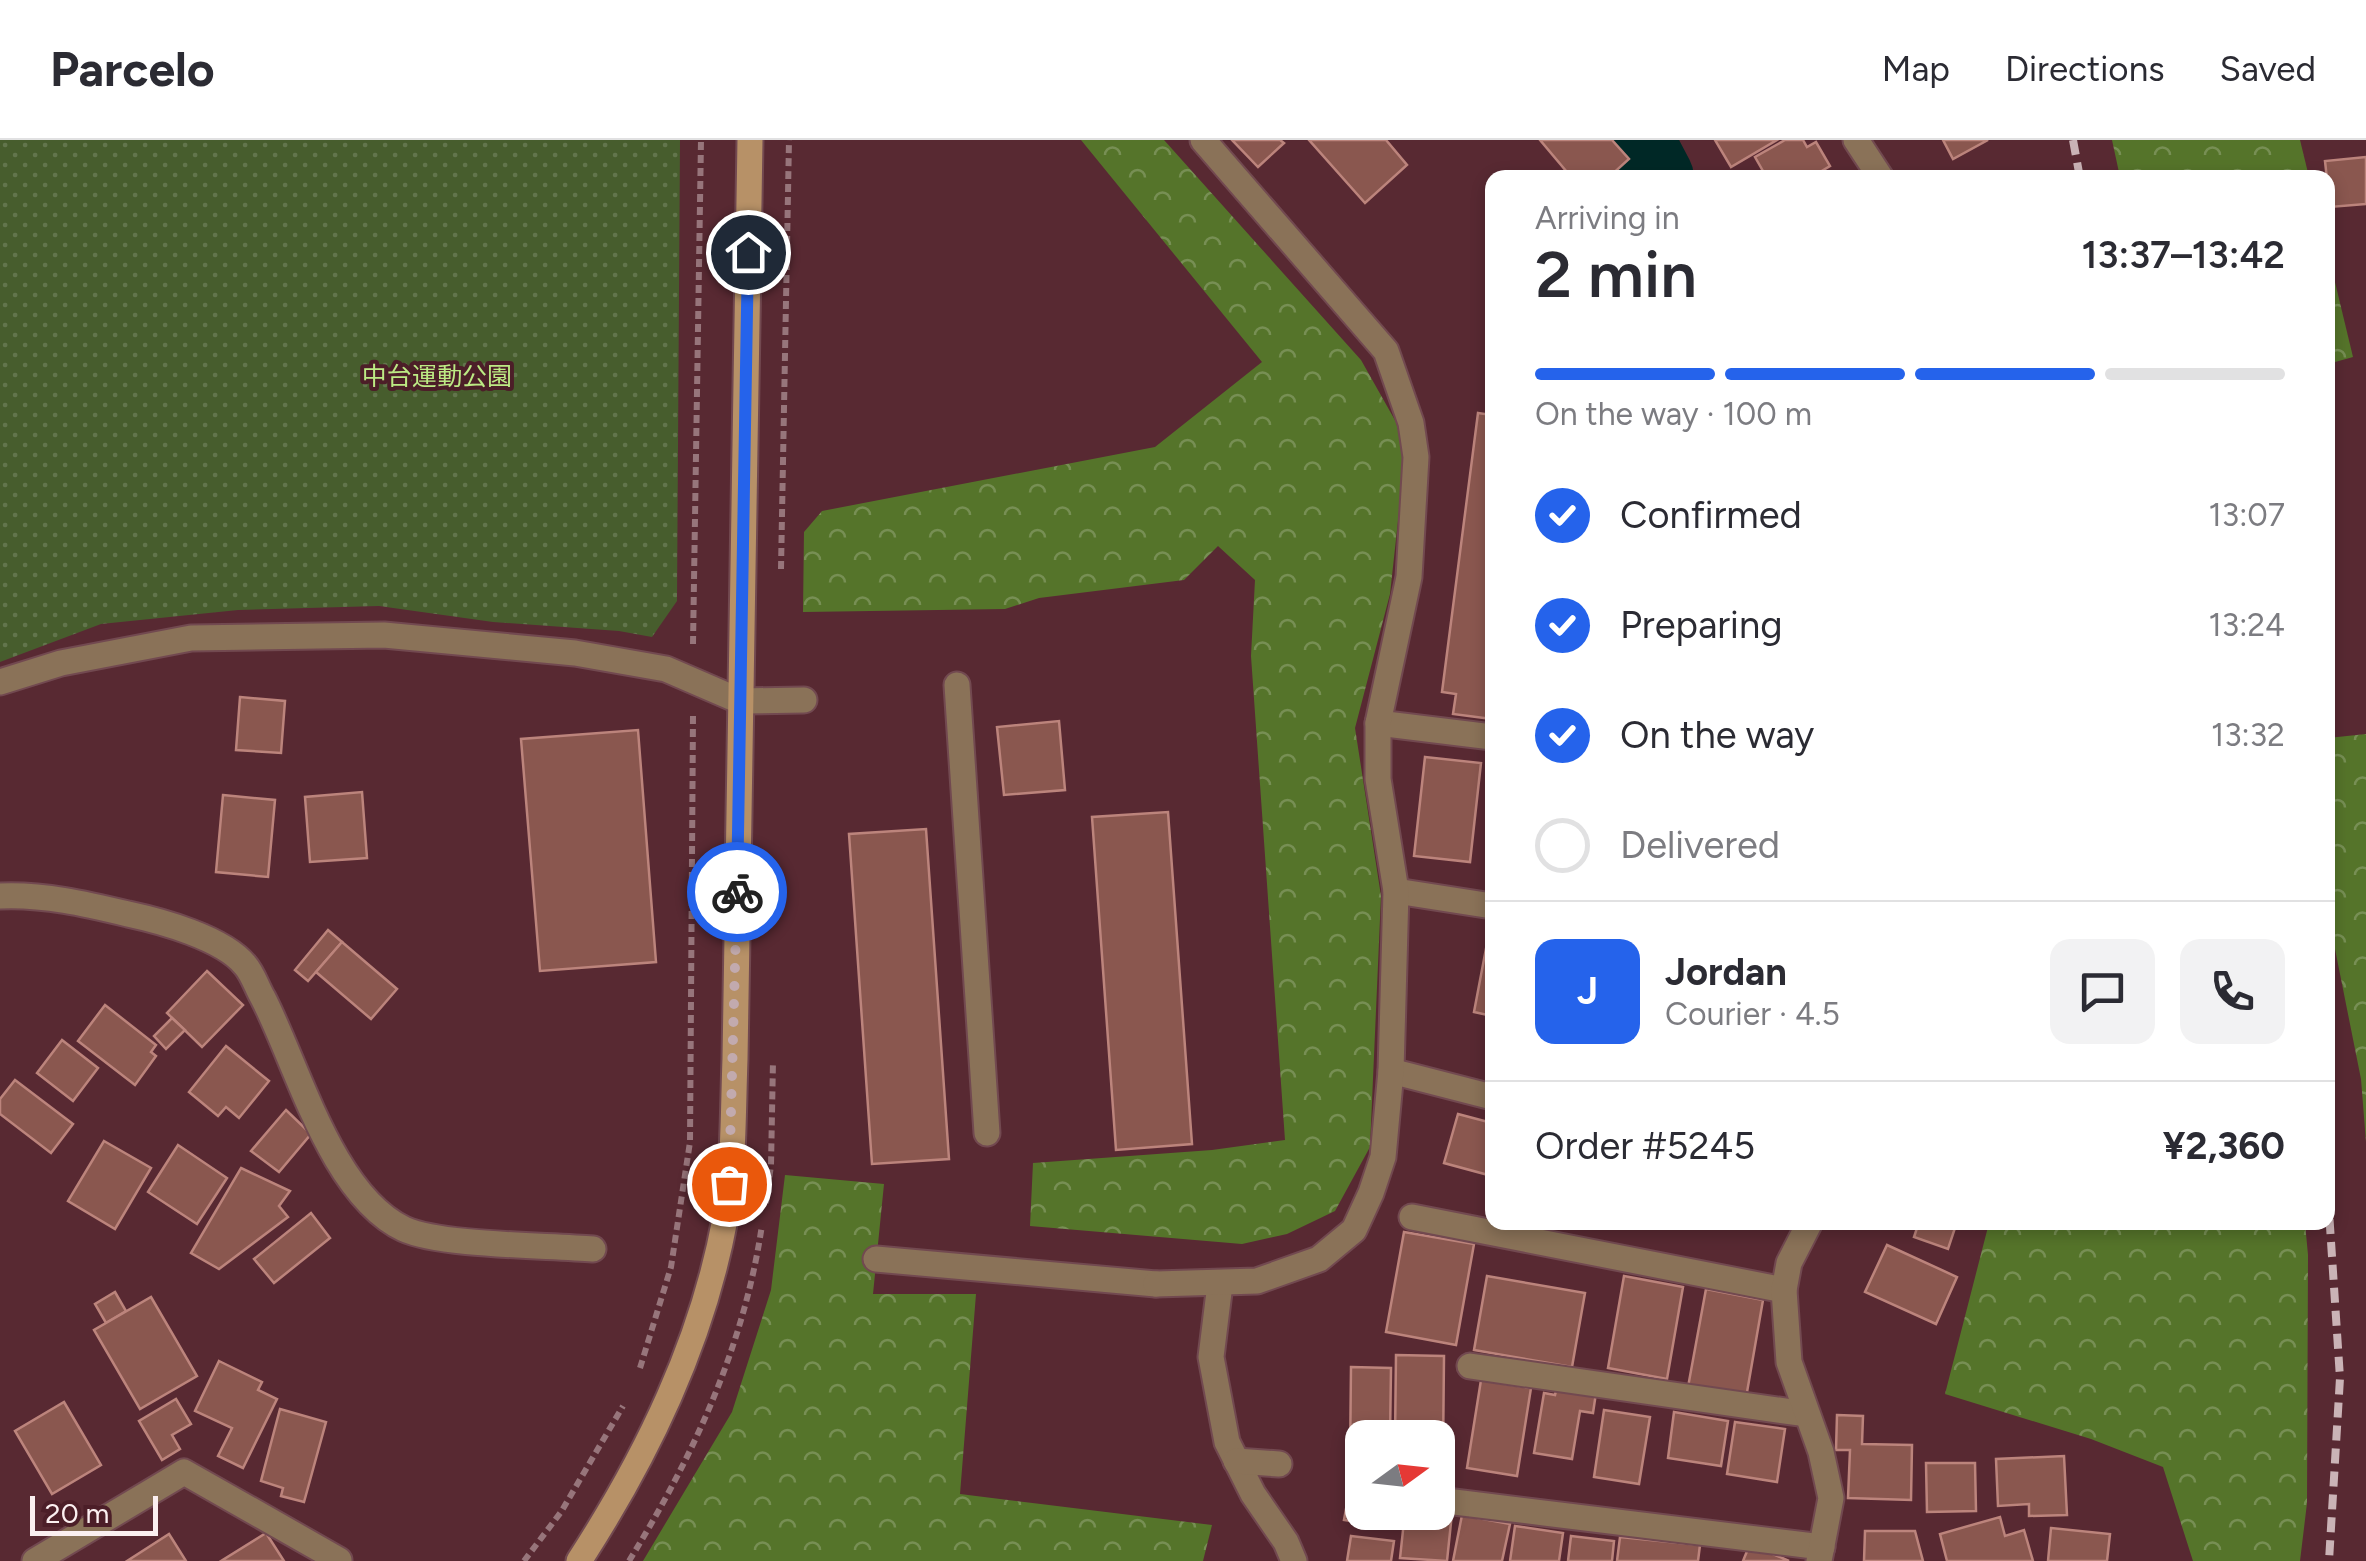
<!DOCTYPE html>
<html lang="en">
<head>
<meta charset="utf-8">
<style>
	:root { --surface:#fff; --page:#f2f2f3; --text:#2b2b33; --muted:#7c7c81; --line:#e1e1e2; --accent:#2563eb }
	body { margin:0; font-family:Figtree,"Noto Sans JP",sans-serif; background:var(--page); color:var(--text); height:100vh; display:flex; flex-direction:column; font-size:38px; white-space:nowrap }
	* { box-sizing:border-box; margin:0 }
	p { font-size:32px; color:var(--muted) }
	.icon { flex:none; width:55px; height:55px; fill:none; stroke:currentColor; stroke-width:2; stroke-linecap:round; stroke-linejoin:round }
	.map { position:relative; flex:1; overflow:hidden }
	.drawer { position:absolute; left:1485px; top:30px; width:850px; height:1060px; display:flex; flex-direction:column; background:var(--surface); border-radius:20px; box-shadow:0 5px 15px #0003 }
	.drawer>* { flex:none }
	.needle { width:65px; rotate:75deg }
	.tools { position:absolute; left:1345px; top:1280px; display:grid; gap:20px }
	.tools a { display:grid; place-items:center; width:110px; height:110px; border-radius:20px; background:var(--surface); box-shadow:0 5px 15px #0003; font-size:50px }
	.scale { position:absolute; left:30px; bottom:25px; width:128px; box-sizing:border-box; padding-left:10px; border:5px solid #fbeff0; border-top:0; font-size:28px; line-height:35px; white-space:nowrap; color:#fbeff0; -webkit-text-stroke:8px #4c1e28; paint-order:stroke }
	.pin { position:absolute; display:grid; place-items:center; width:85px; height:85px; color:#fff; margin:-42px; border:5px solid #fff; border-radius:50%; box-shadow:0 2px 10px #0007 }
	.courier { position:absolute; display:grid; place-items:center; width:100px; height:100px; margin:-50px; border:8px solid #2563eb; border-radius:50%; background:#fff; color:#222; box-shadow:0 2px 12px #0007 }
	.overview em { font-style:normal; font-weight:600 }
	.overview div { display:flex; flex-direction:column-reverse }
	.overview { display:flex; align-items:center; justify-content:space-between; height:170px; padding:0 50px }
	h1 { font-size:65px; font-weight:600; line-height:75px }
	.bar { display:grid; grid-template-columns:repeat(4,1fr); gap:15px 10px; align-content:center; height:120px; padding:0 50px }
	.bar i { height:12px; border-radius:8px; background:var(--line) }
	.bar .active { background:var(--accent) }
	.bar p { grid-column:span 4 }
	.line { display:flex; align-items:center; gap:25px; padding:0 50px; border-top:2px solid var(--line) }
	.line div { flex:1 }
	.round { display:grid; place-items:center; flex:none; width:105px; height:105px; border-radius:20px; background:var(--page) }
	ol { padding:0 50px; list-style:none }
	li { display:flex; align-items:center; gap:30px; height:110px }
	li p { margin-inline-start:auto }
	li .icon { padding:10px; border-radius:50%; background:var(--accent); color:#fff; stroke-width:4 }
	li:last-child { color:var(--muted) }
	li i { width:55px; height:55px; border:5px solid var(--line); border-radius:50% }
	header { display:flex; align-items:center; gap:60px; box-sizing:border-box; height:140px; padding:0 50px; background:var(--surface); border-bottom:2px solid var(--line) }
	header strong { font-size:48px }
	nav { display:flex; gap:55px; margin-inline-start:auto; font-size:35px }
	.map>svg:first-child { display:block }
	.forest { fill:url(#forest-crowns) }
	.park { fill:url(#park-dots) }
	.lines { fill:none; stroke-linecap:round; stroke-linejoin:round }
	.river { stroke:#002826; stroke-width:78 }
	.building { fill:#8a574f; stroke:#bc847c; stroke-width:2.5 }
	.lane-casing { stroke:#724950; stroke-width:29 }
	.street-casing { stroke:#724950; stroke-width:29 }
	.secondary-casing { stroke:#724950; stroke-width:29 }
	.path { stroke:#97757b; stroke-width:6; stroke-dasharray:8 5; stroke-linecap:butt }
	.lane { stroke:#8a7258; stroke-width:25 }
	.street { stroke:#8a7258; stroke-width:25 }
	.secondary { stroke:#b79167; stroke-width:25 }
	.rail { stroke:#cab3b6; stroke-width:8; stroke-dasharray:15 8; stroke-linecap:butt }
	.done { stroke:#c2aaae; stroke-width:10; stroke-dasharray:0 18 }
	.route { stroke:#2563eb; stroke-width:12 }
	.labels { text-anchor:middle; stroke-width:8; stroke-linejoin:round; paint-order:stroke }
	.park-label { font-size:25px; fill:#bcea84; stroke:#4c1e28 }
</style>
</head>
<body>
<header>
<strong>Parcelo</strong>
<nav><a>Map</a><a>Directions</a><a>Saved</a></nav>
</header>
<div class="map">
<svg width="2366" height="1421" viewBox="0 0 2366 1421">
	<defs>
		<pattern id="forest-crowns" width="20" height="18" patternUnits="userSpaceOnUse" patternTransform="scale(2.5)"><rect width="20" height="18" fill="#55742a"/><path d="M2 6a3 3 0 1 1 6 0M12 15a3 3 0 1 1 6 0" fill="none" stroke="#778f54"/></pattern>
		<pattern id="park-dots" width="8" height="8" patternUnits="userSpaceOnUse" patternTransform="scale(2.5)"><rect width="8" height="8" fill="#475d2d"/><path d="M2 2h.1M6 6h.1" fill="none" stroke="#62754c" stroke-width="1.8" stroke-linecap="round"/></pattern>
	</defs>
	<rect width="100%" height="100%" fill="#582932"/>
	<g class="forest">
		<polygon points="1081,0 1164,0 1361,220 1396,282 1405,317 1390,454 1355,588 1381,756 1370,1007 1335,1071 1287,1094 1242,1104 1030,1086 1033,1023 1212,1010 1285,1000 1251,516 1255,440 1218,406 1184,440 1039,458 1005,469 803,472 804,392 822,371 1155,307 1262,222"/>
		<polygon points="2112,0 2300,0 2309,37 2120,37"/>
		<polygon points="2328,113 2353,217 2328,224"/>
		<polygon points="2366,594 2366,1002 2361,939 2328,774 2328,598"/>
		<polygon points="785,1035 884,1044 873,1154 976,1154 960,1354 1212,1385 1203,1421 643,1421 732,1272 771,1150"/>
		<polygon points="1989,1083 2305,1083 2308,1115 2307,1363 2300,1421 2193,1421 2163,1327 2091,1299 1945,1254"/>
	</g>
	<polygon class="park" points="0,0 680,0 677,461 652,497 619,491 493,482 379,466 238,470 101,484 0,522"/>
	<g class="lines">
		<polyline class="river" points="1635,0 1655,38"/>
	</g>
	<g class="building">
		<polygon points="1232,0 1280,0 1284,3 1258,27"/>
		<polygon points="1309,0 1386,0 1407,25 1365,63"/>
		<polygon points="1540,0 1612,0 1629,19 1608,38 1572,38"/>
		<polygon points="1715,0 1777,0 1731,27"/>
		<polygon points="1785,0 1803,0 1807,7 1816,2 1830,26 1810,38 1767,38 1755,17"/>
		<polygon points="1943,0 1988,0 1953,19"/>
		<polygon points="2366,17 2366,64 2330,67 2325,21"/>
		<polygon points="1478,273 1492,275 1492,579 1453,574 1456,554 1442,552"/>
		<polygon points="240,557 285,561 281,613 236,610"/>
		<polygon points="1059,581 1065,650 1004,655 997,587"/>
		<polygon points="638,590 656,822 540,831 521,599"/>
		<polygon points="1425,617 1481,623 1470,722 1414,716"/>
		<polygon points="362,652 367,718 310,722 305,657"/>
		<polygon points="223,655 275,660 268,737 216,732"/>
		<polygon points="1168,672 1192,1004 1116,1010 1092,677"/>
		<polygon points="926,689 949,1019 872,1024 849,694"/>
		<polygon points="328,790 342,802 308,841 295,830"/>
		<polygon points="1488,798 1492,799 1492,876 1474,872"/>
		<polygon points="342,802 397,849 371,879 316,832"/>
		<polygon points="207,831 243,865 202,907 167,873"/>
		<polygon points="105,865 156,905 151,912 156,916 135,945 78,901"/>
		<polygon points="172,878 185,890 166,909 154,896"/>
		<polygon points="62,900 98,928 73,961 37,933"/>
		<polygon points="226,906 269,941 239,978 226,967 218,976 189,952"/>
		<polygon points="15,940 73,984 51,1013 0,974 0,959"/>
		<polygon points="286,970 311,994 279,1032 251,1011"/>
		<polygon points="1458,974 1492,983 1492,1036 1444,1023"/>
		<polygon points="104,1001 151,1028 115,1089 68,1061"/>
		<polygon points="178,1005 227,1038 197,1084 148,1052"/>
		<polygon points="241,1028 290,1051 279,1066 288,1077 219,1129 191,1113"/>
		<polygon points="311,1073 330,1098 274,1143 254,1119"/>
		<polygon points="1919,1082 1957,1082 1948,1109 1914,1097"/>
		<polygon points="1404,1092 1474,1104 1456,1205 1386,1192"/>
		<polygon points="1887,1105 1957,1137 1936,1184 1865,1152"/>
		<polygon points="1487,1136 1585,1153 1572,1227 1474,1210"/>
		<polygon points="1624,1136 1683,1147 1667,1239 1608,1228"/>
		<polygon points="1706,1149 1763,1160 1746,1258 1688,1247"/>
		<polygon points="115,1152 126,1171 106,1183 95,1164"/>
		<polygon points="151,1157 197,1236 140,1269 94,1190"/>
		<polygon points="1396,1215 1444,1216 1443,1315 1438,1315 1438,1298 1395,1298"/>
		<polygon points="219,1221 262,1242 258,1250 277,1259 243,1328 218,1316 232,1288 195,1271"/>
		<polygon points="1351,1227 1391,1228 1390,1298 1362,1298 1362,1322 1350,1322"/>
		<polygon points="1481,1240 1531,1248 1517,1336 1467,1328"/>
		<polygon points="1557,1246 1596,1253 1593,1273 1580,1271 1572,1319 1534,1313 1544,1253 1555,1255"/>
		<polygon points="176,1259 191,1284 172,1295 180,1309 162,1320 139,1281"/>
		<polygon points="64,1262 101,1325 52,1354 15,1291"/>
		<polygon points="280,1269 326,1282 304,1362 281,1356 283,1348 261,1341"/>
		<polygon points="1604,1270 1650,1277 1639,1344 1594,1337"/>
		<polygon points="1674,1272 1728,1281 1721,1326 1668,1318"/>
		<polygon points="1837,1275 1863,1276 1862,1304 1912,1305 1911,1360 1848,1358 1850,1310 1836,1310"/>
		<polygon points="1735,1282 1785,1289 1777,1342 1727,1334"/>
		<polygon points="2064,1316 2067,1375 2029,1376 2029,1364 1998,1366 1996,1319"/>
		<polygon points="1926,1323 1975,1323 1976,1371 1927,1372"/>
		<polygon points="1350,1347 1362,1349 1362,1372 1379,1372 1377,1385 1344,1380"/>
		<polygon points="1405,1372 1452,1373 1447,1421 1400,1418"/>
		<polygon points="1462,1375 1510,1384 1502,1421 1453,1421"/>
		<polygon points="2000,1377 2005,1396 2024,1390 2033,1421 1947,1421 1940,1394"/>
		<polygon points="1515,1386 1563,1393 1559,1421 1510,1421"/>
		<polygon points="2051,1388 2110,1394 2107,1421 2048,1421"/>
		<polygon points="1865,1391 1915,1391 1923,1421 1864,1421"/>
		<polygon points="266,1393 284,1421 221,1421"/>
		<polygon points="169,1394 186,1421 127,1421"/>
		<polygon points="1351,1396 1394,1401 1391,1421 1347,1421"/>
		<polygon points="1571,1396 1614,1401 1612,1421 1568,1421"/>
		<polygon points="1620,1397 1700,1405 1698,1421 1617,1421"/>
		<polygon points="1750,1404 1789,1421 1743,1421"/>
	</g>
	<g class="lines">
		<g class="lane-casing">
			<g id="lane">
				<polyline points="957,545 987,993"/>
				<polyline points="740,561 804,560"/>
				<polyline points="1378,583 1492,597"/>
				<path d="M0,756C44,754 86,764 128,774C161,781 223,798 245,825C253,834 257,848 263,858C298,926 331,1054 404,1089C441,1106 548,1105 593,1109"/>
				<polyline points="1412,1077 1784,1150"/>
				<polyline points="876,1119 1156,1144"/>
				<polyline points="1220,1144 1211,1217 1227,1302 1253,1354 1286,1402 1294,1421"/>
				<polyline points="1470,1226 1806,1274"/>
				<polyline points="1236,1321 1279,1324"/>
				<polyline points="1438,1360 1822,1407"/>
			</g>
		</g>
		<g class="street-casing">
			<g id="street">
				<polyline points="1856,0 1881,38"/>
				<polyline points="0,542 61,523 191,498 384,495 575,513 666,529 740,561"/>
				<polyline points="1396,751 1492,766"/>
				<polyline points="1391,931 1492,957"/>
				<polyline points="1810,1082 1789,1123 1784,1150 1789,1222 1821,1312 1831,1358 1819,1421"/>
				<polyline points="1156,1144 1257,1141 1319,1119 1354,1090 1371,1053 1383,1017 1391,931 1396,751 1378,639 1378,583 1409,437 1416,317 1411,283 1386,211 1203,0"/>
				<polyline points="35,1421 184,1332 339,1420"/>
			</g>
		</g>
		<g class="secondary-casing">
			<path id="secondary" d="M579,1421C647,1316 702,1203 725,1079C734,1027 733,972 735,919L750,0"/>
		</g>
		<g class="path">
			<polyline points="781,429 789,0"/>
			<polyline points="693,504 701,0"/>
			<polyline points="766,1063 771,1025 773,921"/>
			<polyline points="640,1228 671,1127 690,1002 693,576"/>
			<polyline points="524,1421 561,1372 623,1266"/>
			<path d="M629,1421C693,1317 744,1207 762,1085"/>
		</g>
		<use href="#lane" class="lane"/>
		<use href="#street" class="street"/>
		<use href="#secondary" class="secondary"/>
		<g class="rail">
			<polyline points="2073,0 2080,38"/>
			<polyline points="2328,1056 2340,1238 2329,1421"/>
		</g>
	</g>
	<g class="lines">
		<polyline class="done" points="729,1044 737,752"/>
		<polyline class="route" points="737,752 748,112"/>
	</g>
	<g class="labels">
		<g class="park-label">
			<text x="437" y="245">中台運動公園</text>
		</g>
	</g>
</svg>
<div class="tools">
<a><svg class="needle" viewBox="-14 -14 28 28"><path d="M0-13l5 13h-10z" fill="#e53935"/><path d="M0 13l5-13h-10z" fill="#7c7c81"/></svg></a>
</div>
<div class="scale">20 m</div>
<div class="pin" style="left:729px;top:1044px;background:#ea580c"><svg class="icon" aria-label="bag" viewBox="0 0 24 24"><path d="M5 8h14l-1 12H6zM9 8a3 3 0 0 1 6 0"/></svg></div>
<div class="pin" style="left:748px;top:112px;background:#1f2937"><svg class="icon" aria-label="home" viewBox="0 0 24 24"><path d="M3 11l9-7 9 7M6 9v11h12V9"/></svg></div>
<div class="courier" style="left:737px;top:752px"><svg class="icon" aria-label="bike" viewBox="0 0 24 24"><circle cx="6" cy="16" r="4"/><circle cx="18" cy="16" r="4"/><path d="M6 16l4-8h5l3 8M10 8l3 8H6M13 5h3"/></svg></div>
<section class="drawer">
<div class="overview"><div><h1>2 min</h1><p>Arriving in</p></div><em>13:37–13:42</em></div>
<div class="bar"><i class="active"></i><i class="active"></i><i class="active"></i><i></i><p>On the way · 100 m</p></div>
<ol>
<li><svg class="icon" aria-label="check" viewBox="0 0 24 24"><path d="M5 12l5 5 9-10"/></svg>Confirmed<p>13:07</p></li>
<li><svg class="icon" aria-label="check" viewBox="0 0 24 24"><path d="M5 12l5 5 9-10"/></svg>Preparing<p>13:24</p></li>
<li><svg class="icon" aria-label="check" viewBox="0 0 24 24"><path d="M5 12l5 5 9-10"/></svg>On the way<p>13:32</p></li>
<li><i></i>Delivered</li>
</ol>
<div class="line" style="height:180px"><b class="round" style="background:var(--accent);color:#fff">J</b><div><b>Jordan</b><p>Courier · 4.5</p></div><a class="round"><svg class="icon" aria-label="chat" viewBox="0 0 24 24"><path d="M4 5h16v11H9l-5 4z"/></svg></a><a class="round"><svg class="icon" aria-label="phone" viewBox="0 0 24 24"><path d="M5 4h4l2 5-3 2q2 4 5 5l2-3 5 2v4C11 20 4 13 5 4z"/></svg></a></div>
<div class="line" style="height:130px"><div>Order #5245</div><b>¥2,360</b></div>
</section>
</div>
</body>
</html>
